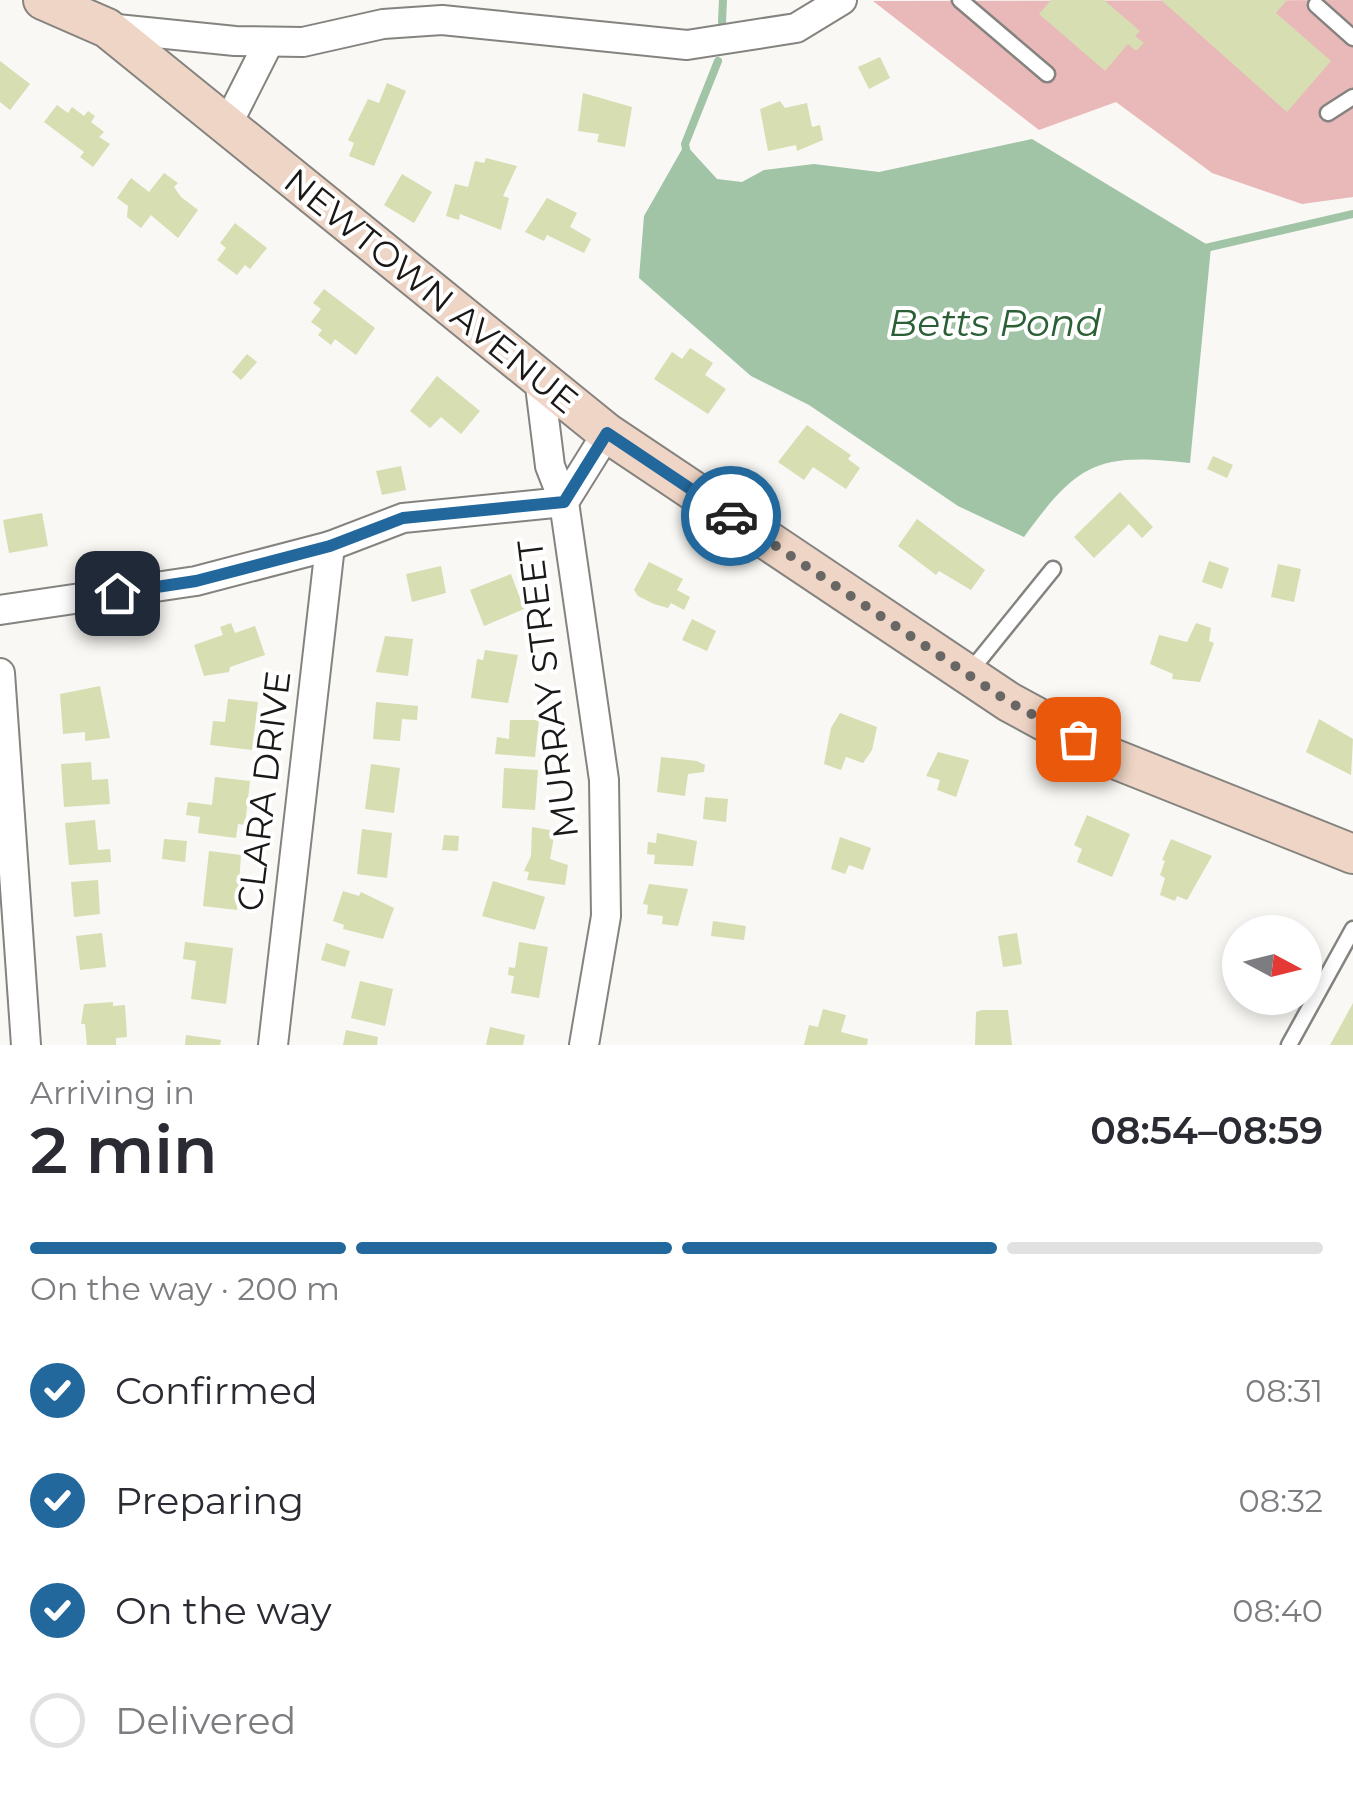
<!DOCTYPE html>
<html lang="en">
<head>
<meta charset="utf-8">
<style>
	:root { --surface:#fff; --page:#f2f2f3; --text:#2b2b33; --muted:#7c7c81; --line:#e1e1e2; --accent:#23689d }
	body { margin:0; font-family:Montserrat,sans-serif; background:var(--page); color:var(--text); height:100vh; display:flex; flex-direction:column; font-size:38px; white-space:nowrap }
	* { box-sizing:border-box; margin:0 }
	p { font-size:32px; color:var(--muted) }
	.icon { flex:none; width:55px; height:55px; fill:none; stroke:currentColor; stroke-width:2; stroke-linecap:round; stroke-linejoin:round }
	.map { position:relative; height:1045px; overflow:hidden }
	.panel { display:flex; flex-direction:column; background:var(--surface); flex:1 }
	.panel>* { flex:none }
	.needle { width:65px; rotate:97deg }
	.fabs { position:absolute; left:1222px; top:915px; display:grid; gap:20px }
	.fabs a { display:grid; place-items:center; width:100px; height:100px; border-radius:50%; background:var(--surface); box-shadow:0 5px 15px #0003; font-size:50px }
	.pin { position:absolute; display:grid; place-items:center; width:85px; height:85px; color:#fff; margin:-42px; border-radius:20px; box-shadow:0 5px 15px #0006 }
	.courier { position:absolute; display:grid; place-items:center; width:100px; height:100px; margin:-50px; border:8px solid #23689d; border-radius:50%; background:#fff; color:#222; box-shadow:0 2px 12px #0007 }
	.overview em { font-style:normal; font-weight:600 }
	.overview div { display:flex; flex-direction:column-reverse }
	.overview { display:flex; align-items:center; justify-content:space-between; height:170px; padding:0 30px }
	h1 { font-size:65px; font-weight:600; line-height:75px }
	.bar { display:grid; grid-template-columns:repeat(4,1fr); gap:15px 10px; align-content:center; height:120px; padding:0 30px }
	.bar i { height:12px; border-radius:8px; background:var(--line) }
	.bar .selected { background:var(--accent) }
	.bar p { grid-column:span 4 }
	ol { padding:0 30px; list-style:none }
	li { display:flex; align-items:center; gap:30px; height:110px }
	li p { margin-inline-start:auto }
	li .icon { padding:10px; border-radius:50%; background:var(--accent); color:#fff; stroke-width:4 }
	li:last-child { color:var(--muted) }
	li i { width:55px; height:55px; border:5px solid var(--line); border-radius:50% }
	.map>svg:first-child { display:block }
	.green { fill:#e9b9b9 }
	.water { fill:#a0c4a5 }
	.lines { fill:none; stroke-linecap:round; stroke-linejoin:round }
	.stream { stroke:#a0c4a5; stroke-width:8 }
	.building { fill:#d6deb2 }
	.lane-casing { stroke:#84837f; stroke-width:19 }
	.street-casing { stroke:#84837f; stroke-width:32 }
	.secondary-casing { stroke:#84837f; stroke-width:42 }
	.lane { stroke:#fff; stroke-width:14 }
	.street { stroke:#fff; stroke-width:28 }
	.secondary { stroke:#efd5c5; stroke-width:38 }
	.done { stroke:#686765; stroke-width:10; stroke-dasharray:0 18 }
	.route { stroke:#23689d; stroke-width:12 }
	.labels { text-anchor:middle; stroke-width:8; stroke-linejoin:round; paint-order:stroke }
	.street-label { font-size:35px; fill:#1a1918; stroke:#fff }
	.water-label { font-size:38px; font-style:italic; fill:#2b6036; stroke:#fff }
</style>
</head>
<body>
<div class="map">
<svg width="1353" height="1045" viewBox="0 0 1353 1045">
	<rect width="100%" height="100%" fill="#f9f8f4"/>
	<polygon class="green" points="1353,0 1353,197 1302,204 1212,173 1116,102 1039,130 873,1"/>
	<path class="water" d="M1032,139L1211,247L1190,463C1099,453 1079,461 1024,537L958,506L809,405L751,376L639,278L644,216L685,144L717,179L742,182L764,170L814,164L879,172Z"/>
	<g class="lines">
		<g class="stream">
			<polyline points="722,22 723,0"/>
			<polyline points="687,154 685,144 718,61"/>
			<polyline points="1201,249 1353,214"/>
		</g>
	</g>
	<g class="building">
		<polygon points="1051,0 1104,0 1140,31 1135,36 1144,43 1136,51 1128,44 1105,71 1039,14"/>
		<polygon points="1161,0 1287,0 1276,13 1331,61 1287,112"/>
		<polygon points="880,57 890,78 869,89 858,67"/>
		<polygon points="0,61 30,84 10,110 0,102"/>
		<polygon points="387,83 406,91 374,166 349,156 354,143 348,140 368,99 379,103"/>
		<polygon points="583,93 632,107 625,147 597,142 599,134 578,131"/>
		<polygon points="780,101 785,108 807,103 812,127 820,125 823,140 797,151 796,145 768,151 760,109"/>
		<polygon points="57,105 68,113 72,107 84,116 88,111 95,116 91,122 104,132 99,137 110,144 93,167 80,157 84,152 44,122"/>
		<polygon points="486,158 517,166 503,196 509,198 501,230 460,214 459,220 446,216 455,184 468,187 475,161 484,163"/>
		<polygon points="164,173 178,183 174,187 181,197 198,210 178,238 151,215 141,228 127,217 128,206 117,198 131,178 149,192"/>
		<polygon points="402,174 432,192 414,223 384,205"/>
		<polygon points="547,198 577,213 570,227 591,239 584,253 547,235 544,241 525,232"/>
		<polygon points="235,223 267,248 250,269 245,265 237,275 217,260 226,248 220,243"/>
		<polygon points="324,289 375,328 356,355 335,339 331,345 318,335 322,330 311,322 321,309 313,303"/>
		<polygon points="690,348 713,363 705,375 726,389 708,414 654,379 672,352 682,359"/>
		<polygon points="247,354 257,362 241,380 232,372"/>
		<polygon points="437,376 480,411 461,434 441,417 430,428 410,411"/>
		<polygon points="807,425 851,455 848,459 860,468 846,489 813,467 804,480 778,462"/>
		<polygon points="1213,456 1233,465 1227,478 1207,469"/>
		<polygon points="401,466 406,490 382,495 376,471"/>
		<polygon points="1120,492 1153,527 1142,538 1129,524 1094,558 1074,537"/>
		<polygon points="42,513 48,546 9,553 3,520"/>
		<polygon points="917,519 985,570 971,590 939,571 936,575 898,546"/>
		<polygon points="1209,561 1229,568 1222,589 1202,582"/>
		<polygon points="649,562 683,579 677,590 690,597 684,610 671,603 668,608 654,604 638,596 634,590"/>
		<polygon points="1278,564 1301,569 1294,602 1271,597"/>
		<polygon points="441,566 446,593 412,602 406,574"/>
		<polygon points="511,574 524,609 484,626 470,590"/>
		<polygon points="692,619 716,631 707,651 682,640"/>
		<polygon points="231,623 235,633 255,626 265,655 230,667 229,672 204,676 194,645 223,635 220,627"/>
		<polygon points="1196,623 1211,628 1209,641 1214,643 1200,682 1172,679 1173,674 1150,664 1159,635 1187,642"/>
		<polygon points="385,636 413,639 408,676 376,672"/>
		<polygon points="485,650 518,655 508,703 471,698 477,659 483,660"/>
		<polygon points="100,686 110,738 85,741 85,732 63,734 60,694"/>
		<polygon points="228,699 258,702 252,750 210,745 213,721 225,722"/>
		<polygon points="376,702 418,706 417,720 402,719 400,741 373,739"/>
		<polygon points="840,713 877,727 872,750 863,763 846,757 841,770 824,764 831,728"/>
		<polygon points="1319,719 1353,739 1351,775 1306,752"/>
		<polygon points="510,720 539,720 535,757 495,754 497,737 509,739"/>
		<polygon points="938,752 969,760 956,797 937,790 940,780 926,776"/>
		<polygon points="661,757 697,761 705,765 704,772 688,774 685,796 657,792"/>
		<polygon points="91,762 92,780 108,779 110,804 64,807 61,764"/>
		<polygon points="371,764 400,768 394,813 365,809"/>
		<polygon points="504,768 538,770 535,810 502,808"/>
		<polygon points="215,777 250,781 245,825 238,824 236,838 198,833 200,817 186,815 188,802 212,805"/>
		<polygon points="705,797 728,799 726,822 703,819"/>
		<polygon points="1087,815 1130,834 1112,877 1077,862 1082,849 1074,845"/>
		<polygon points="95,820 98,850 110,849 111,862 69,865 65,823"/>
		<polygon points="532,827 555,831 550,859 568,865 565,885 527,880 529,872 524,871 531,856"/>
		<polygon points="362,829 392,833 387,878 357,874"/>
		<polygon points="657,833 697,841 693,866 654,864 655,855 647,854 648,842 656,843"/>
		<polygon points="444,835 459,836 458,851 442,850"/>
		<polygon points="840,837 871,848 863,870 849,865 845,874 831,869"/>
		<polygon points="164,839 187,841 185,862 162,859"/>
		<polygon points="1171,839 1212,856 1187,900 1177,896 1175,901 1160,895 1165,878 1160,875 1165,861 1162,860"/>
		<polygon points="209,851 241,855 237,910 203,906"/>
		<polygon points="98,880 100,914 74,917 71,882"/>
		<polygon points="493,881 545,897 535,930 482,916"/>
		<polygon points="649,884 688,889 678,926 662,924 663,916 647,914 648,905 643,904"/>
		<polygon points="343,891 359,896 361,892 394,908 383,939 343,929 344,925 333,921"/>
		<polygon points="713,921 746,926 744,940 711,936"/>
		<polygon points="102,933 106,967 80,970 76,936"/>
		<polygon points="1017,933 1022,964 1003,967 998,936"/>
		<polygon points="185,942 233,948 226,1004 191,999 196,961 183,959"/>
		<polygon points="519,942 548,947 539,998 511,993 514,976 508,975 509,967 515,968"/>
		<polygon points="326,943 350,951 345,967 321,960"/>
		<polygon points="360,981 393,989 385,1026 351,1018"/>
		<polygon points="113,1002 113,1006 125,1005 127,1037 116,1038 116,1045 87,1045 85,1024 81,1024 84,1004"/>
		<polygon points="1353,1003 1353,1045 1330,1045"/>
		<polygon points="823,1009 846,1015 841,1032 868,1039 867,1045 804,1045 809,1025 818,1027"/>
		<polygon points="982,1010 1008,1010 1012,1045 975,1045 976,1012"/>
		<polygon points="490,1027 525,1035 523,1045 486,1045"/>
		<polygon points="346,1030 378,1037 377,1045 343,1045"/>
		<polygon points="186,1035 221,1040 220,1045 185,1045"/>
	</g>
	<g class="lines">
		<g class="lane-casing">
			<g id="lane">
				<polyline points="960,0 1047,74"/>
				<polyline points="1316,5 1353,38"/>
				<polyline points="1328,113 1353,97"/>
				<polyline points="968,674 1053,569"/>
				<polyline points="1289,1045 1353,929"/>
			</g>
		</g>
		<g class="street-casing">
			<g id="street">
				<polyline points="107,28 235,41 303,42 383,24 442,20 687,45 796,28 842,0"/>
				<polyline points="227,125 269,42"/>
				<polyline points="0,610 196,581 330,546 403,518 564,502 550,466 539,378"/>
				<polyline points="0,673 26,1045"/>
				<polyline points="273,1045 330,546"/>
				<polyline points="584,1045 606,916 604,780 564,502 607,433"/>
			</g>
		</g>
		<g class="secondary-casing">
			<polyline id="secondary" points="43,0 107,28 607,433 1009,702 1112,758 1353,854"/>
		</g>
		<use href="#lane" class="lane"/>
		<use href="#street" class="street"/>
		<use href="#secondary" class="secondary"/>
	</g>
	<g class="lines">
		<polyline class="done" points="731,516 1009,702 1078,739"/>
		<polyline class="route" points="117,593 196,581 330,546 403,518 564,502 607,433 731,516"/>
	</g>
	<g class="labels">
		<g class="street-label">
			<text transform="translate(431 291) rotate(39)" y="12">NEWTOWN AVENUE</text>
			<text transform="translate(548 689) rotate(-97)" y="12">MURRAY STREET</text>
			<text transform="translate(264 791) rotate(-83)" y="12">CLARA DRIVE</text>
		</g>
		<g class="water-label">
			<text x="995" y="336">Betts Pond</text>
		</g>
	</g>
</svg>
<div class="fabs">
<a><svg class="needle" viewBox="-14 -14 28 28"><path d="M0-13l5 13h-10z" fill="#e53935"/><path d="M0 13l5-13h-10z" fill="#7c7c81"/></svg></a>
</div>
<div class="pin" style="left:1078px;top:739px;background:#ea580c"><svg class="icon" aria-label="bag" viewBox="0 0 24 24"><path d="M5 8h14l-1 12H6zM9 8a3 3 0 0 1 6 0"/></svg></div>
<div class="pin" style="left:117px;top:593px;background:#1f2937"><svg class="icon" aria-label="home" viewBox="0 0 24 24"><path d="M3 11l9-7 9 7M6 9v11h12V9"/></svg></div>
<div class="courier" style="left:731px;top:516px"><svg class="icon" aria-label="car" viewBox="0 0 24 24"><path d="M5 17H2v-5l4-1 3-4h7l3 4 3 1v5h-3M9 17h6M6 11h13"/><circle cx="7" cy="17" r="2"/><circle cx="17" cy="17" r="2"/></svg></div>
</div>
<section class="panel">
<div class="overview"><div><h1>2 min</h1><p>Arriving in</p></div><em>08:54–08:59</em></div>
<div class="bar"><i class="selected"></i><i class="selected"></i><i class="selected"></i><i></i><p>On the way · 200 m</p></div>
<ol>
<li><svg class="icon" aria-label="check" viewBox="0 0 24 24"><path d="M5 12l5 5 9-10"/></svg>Confirmed<p>08:31</p></li>
<li><svg class="icon" aria-label="check" viewBox="0 0 24 24"><path d="M5 12l5 5 9-10"/></svg>Preparing<p>08:32</p></li>
<li><svg class="icon" aria-label="check" viewBox="0 0 24 24"><path d="M5 12l5 5 9-10"/></svg>On the way<p>08:40</p></li>
<li><i></i>Delivered</li>
</ol>
</section>
</body>
</html>
